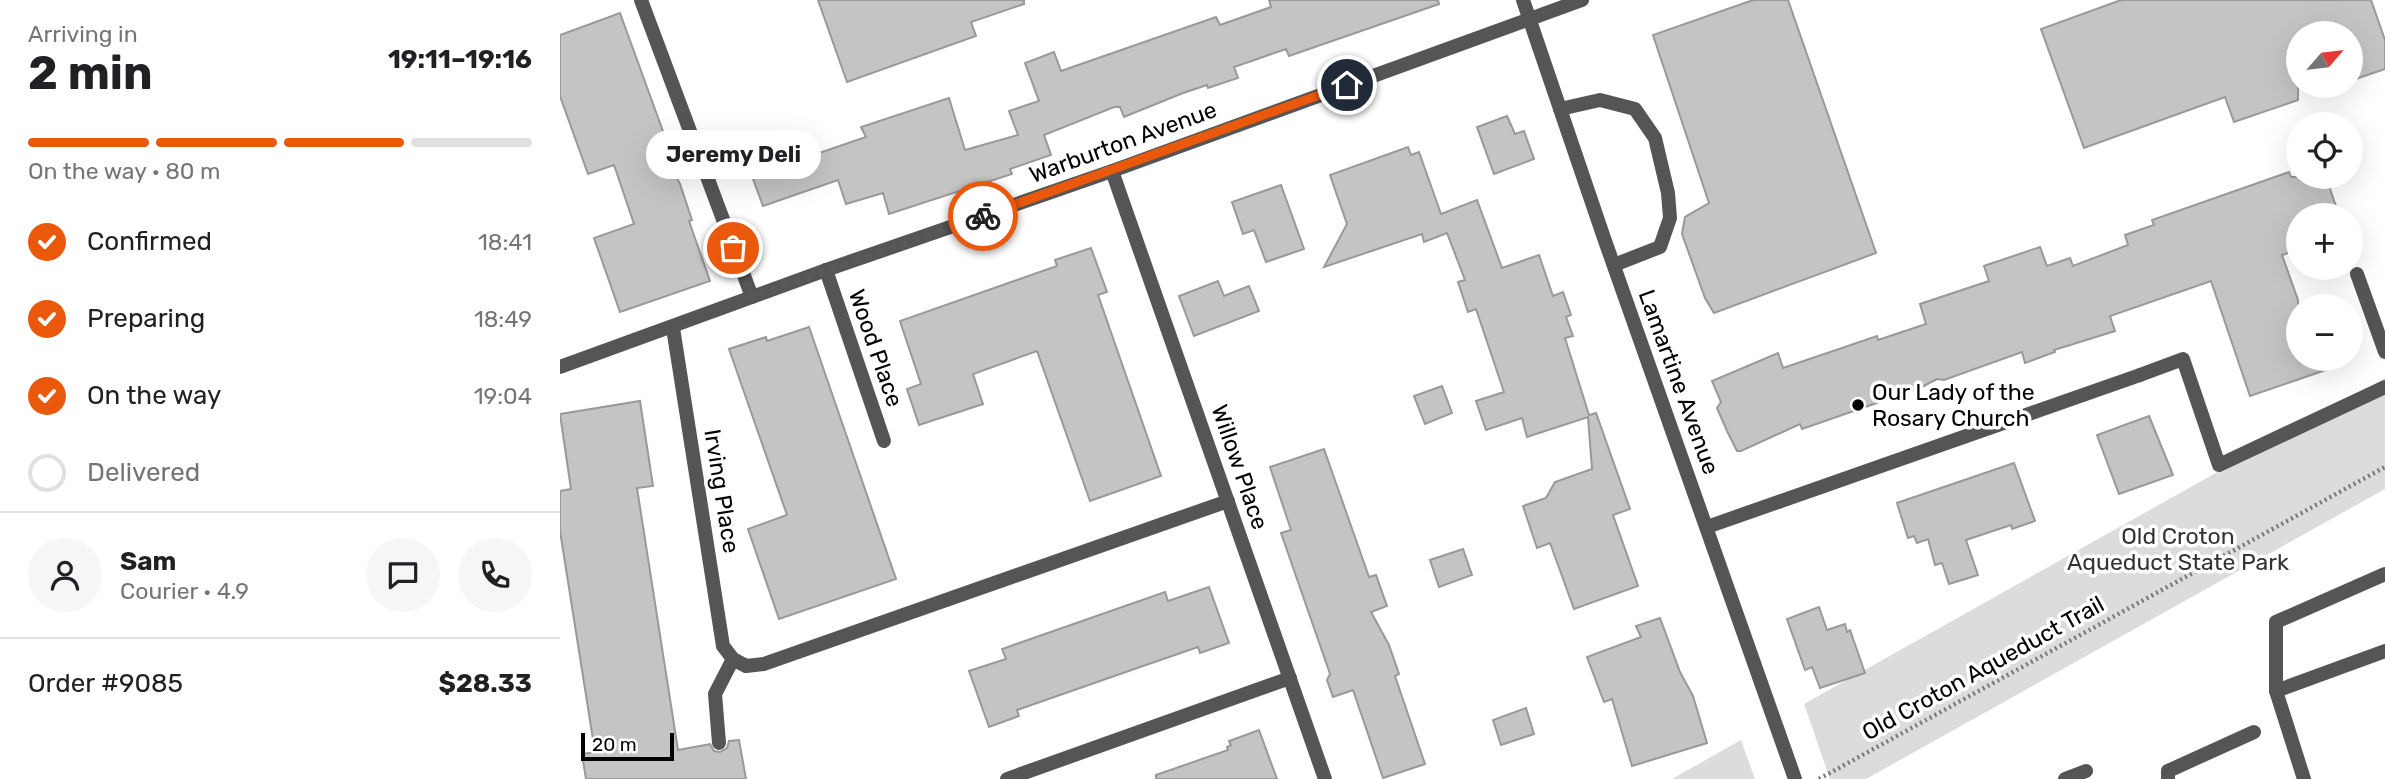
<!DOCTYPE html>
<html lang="en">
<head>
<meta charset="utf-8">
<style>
	:root { --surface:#fff; --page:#f6f6f6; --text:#202124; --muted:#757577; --line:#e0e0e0; --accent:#ea580c }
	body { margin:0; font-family:Rubik,sans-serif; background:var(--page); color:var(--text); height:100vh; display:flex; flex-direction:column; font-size:26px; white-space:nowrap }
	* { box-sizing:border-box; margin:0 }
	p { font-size:23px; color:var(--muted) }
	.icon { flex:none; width:38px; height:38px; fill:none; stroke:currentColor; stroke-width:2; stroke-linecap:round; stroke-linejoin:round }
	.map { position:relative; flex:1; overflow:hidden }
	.side { display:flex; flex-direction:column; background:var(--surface); width:560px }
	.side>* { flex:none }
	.needle { width:46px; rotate:62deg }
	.controls { position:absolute; left:1726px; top:21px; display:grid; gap:14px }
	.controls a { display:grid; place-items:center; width:77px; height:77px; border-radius:50%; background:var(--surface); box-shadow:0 7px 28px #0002; font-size:35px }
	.scale { position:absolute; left:21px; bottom:18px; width:93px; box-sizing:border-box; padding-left:7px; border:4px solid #000; border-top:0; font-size:19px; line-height:24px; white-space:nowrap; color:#000; -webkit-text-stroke:5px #fff; paint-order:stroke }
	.pin { position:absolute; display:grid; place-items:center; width:60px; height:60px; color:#fff; margin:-30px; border:4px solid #fff; border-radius:50%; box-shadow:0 2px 7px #0007 }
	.courier { position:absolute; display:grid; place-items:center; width:70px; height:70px; margin:-35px; border:5px solid #ea580c; border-radius:50%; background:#fff; color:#222; box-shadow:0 2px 9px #0007 }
	.bubble { position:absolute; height:49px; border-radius:24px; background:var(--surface); box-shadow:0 7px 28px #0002; font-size:23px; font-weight:700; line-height:49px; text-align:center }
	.summary em { font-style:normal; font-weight:700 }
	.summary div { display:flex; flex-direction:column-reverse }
	.summary { display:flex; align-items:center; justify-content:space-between; height:119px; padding:0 28px }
	h1 { font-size:46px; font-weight:700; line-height:52px }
	.bar { display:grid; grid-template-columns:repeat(4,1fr); gap:10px 7px; align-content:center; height:84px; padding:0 28px }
	.bar i { height:9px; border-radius:5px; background:var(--line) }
	.bar .on { background:var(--accent) }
	.bar p { grid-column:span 4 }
	.line { display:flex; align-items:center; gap:18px; padding:0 28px; border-top:2px solid var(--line) }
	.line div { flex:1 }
	.round { display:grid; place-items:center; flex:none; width:74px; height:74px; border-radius:37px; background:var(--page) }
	ol { padding:0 28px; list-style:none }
	li { display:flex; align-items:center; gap:21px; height:77px }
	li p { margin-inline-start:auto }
	li .icon { padding:7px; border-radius:50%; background:var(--accent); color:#fff; stroke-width:4 }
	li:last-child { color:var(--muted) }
	li i { width:38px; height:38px; border:4px solid var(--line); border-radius:50% }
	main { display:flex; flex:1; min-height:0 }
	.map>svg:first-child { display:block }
	.green { fill:#dcdcdc }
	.building { fill:#c4c4c4; stroke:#999; stroke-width:2 }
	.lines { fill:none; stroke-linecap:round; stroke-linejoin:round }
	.path { stroke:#777; stroke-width:4.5; stroke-dasharray:2 3.5; stroke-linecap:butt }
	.service { stroke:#555; stroke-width:14 }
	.minor { stroke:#555; stroke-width:14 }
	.tertiary { stroke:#555; stroke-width:14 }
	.done { stroke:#595959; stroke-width:7; stroke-dasharray:0 12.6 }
	.route { stroke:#ea580c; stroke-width:9 }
	.poi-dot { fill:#000; stroke:#fff; stroke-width:2.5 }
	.labels { text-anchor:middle; stroke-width:7; stroke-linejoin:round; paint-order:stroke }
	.street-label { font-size:23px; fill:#000; stroke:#fff }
	.poi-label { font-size:23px; fill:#000; stroke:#fff; text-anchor:start }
	.park-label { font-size:23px; fill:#333; stroke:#fff }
</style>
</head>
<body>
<main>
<section class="side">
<div class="summary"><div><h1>2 min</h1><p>Arriving in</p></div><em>19:11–19:16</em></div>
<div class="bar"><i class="on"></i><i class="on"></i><i class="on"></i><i></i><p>On the way · 80 m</p></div>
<ol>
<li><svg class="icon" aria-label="check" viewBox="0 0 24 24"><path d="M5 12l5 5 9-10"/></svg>Confirmed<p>18:41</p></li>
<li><svg class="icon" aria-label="check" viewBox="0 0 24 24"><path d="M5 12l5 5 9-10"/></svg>Preparing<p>18:49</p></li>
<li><svg class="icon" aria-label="check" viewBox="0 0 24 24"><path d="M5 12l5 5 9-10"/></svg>On the way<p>19:04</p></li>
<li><i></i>Delivered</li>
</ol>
<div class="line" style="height:126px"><a class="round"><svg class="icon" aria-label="person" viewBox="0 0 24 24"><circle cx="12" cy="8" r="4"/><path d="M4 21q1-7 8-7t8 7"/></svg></a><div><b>Sam</b><p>Courier · 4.9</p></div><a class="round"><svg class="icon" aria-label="chat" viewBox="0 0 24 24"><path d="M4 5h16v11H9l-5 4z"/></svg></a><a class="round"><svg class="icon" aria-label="phone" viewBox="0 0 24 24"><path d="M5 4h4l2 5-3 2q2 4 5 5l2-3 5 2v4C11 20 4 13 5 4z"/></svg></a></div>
<div class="line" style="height:91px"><div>Order #9085</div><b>$28.33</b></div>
</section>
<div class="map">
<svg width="1825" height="779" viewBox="0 0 1825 779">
	<rect width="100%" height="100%" fill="#fff"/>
	<g class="green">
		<polygon points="1825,378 1825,489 1306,779 1270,779 1244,704"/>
		<polygon points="1181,740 1195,779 1112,779"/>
	</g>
	<g class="building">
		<polygon points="258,0 464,0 464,4 411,22 416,36 287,82"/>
		<polygon points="709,0 878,0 879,4 729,56 726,49 674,67 678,78 648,88 647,85 623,93 564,117 560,107 554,107 484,135 491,155 450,169 452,174 329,214 323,193 286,204 278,180 203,206 192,176 306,137 301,127 389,98 405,150 458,135 449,111 479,101 465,63 494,52 501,71 656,17 660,25 711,7"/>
		<polygon points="1193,0 1228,0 1316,253 1154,313 1145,298 1122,234 1125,217 1149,203 1093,35"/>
		<polygon points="1561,0 1811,0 1825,40 1825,69 1790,81 1790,33 1738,33 1738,100 1674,122 1665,97 1524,148 1481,29"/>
		<polygon points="60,13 108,145 101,149 120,184 132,220 129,221 150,281 60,312 34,238 74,224 54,165 28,174 0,96 0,35"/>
		<polygon points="947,116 955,134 964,131 974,159 934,174 917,127"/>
		<polygon points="848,147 851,155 859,152 881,214 917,200 942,268 979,255 993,296 1003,292 1011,315 1006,317 1013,336 1005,338 1029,415 1036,413 1070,509 1053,515 1078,586 1014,609 990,543 977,548 963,506 986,498 995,482 1032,469 1028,417 967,437 962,418 926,430 916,401 944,392 916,309 908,312 898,282 905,280 887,233 864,242 862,234 764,267 787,224 770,175"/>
		<polygon points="1729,172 1731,177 1766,177 1779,215 1738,215 1738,250 1722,255 1738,300 1738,359 1786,359 1786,363 1690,396 1651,281 1550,316 1555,331 1494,350 1495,352 1465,363 1462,352 1384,380 1377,379 1360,388 1242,429 1240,424 1181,451 1177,451 1167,431 1157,408 1161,402 1152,381 1218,353 1223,368 1317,336 1318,340 1366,324 1360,304 1429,281 1424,266 1480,247 1487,266 1510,258 1513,266 1568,245 1565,235 1594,225 1592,220"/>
		<polygon points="721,185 744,249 706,262 694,230 683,234 672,202"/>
		<polygon points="531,248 547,292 538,295 601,476 530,501 477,351 413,374 423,404 359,425 347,389 361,384 340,321 497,266 495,260"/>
		<polygon points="658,281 664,296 689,286 699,311 634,336 619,296"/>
		<polygon points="249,327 336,579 219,619 188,529 227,515 169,349 206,337 207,341"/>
		<polygon points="882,386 892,413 865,424 854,396"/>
		<polygon points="80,401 93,486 77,488 118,750 150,744 154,751 160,752 167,748 169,741 179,740 186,779 26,779 22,754 35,752 0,531 0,491 11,489 0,414"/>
		<polygon points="1589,416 1613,475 1559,494 1537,435"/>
		<polygon points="764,449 809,577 816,575 827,606 811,612 829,645 839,674 835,676 865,764 823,778 793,690 773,697 767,680 770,674 721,533 731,530 710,467"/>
		<polygon points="1454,463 1475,521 1452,529 1451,525 1406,540 1418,575 1389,584 1382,563 1375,565 1368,539 1357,543 1354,536 1348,538 1337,503"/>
		<polygon points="903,549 912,575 879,587 870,560"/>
		<polygon points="649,587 669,643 640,653 638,647 583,666 457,710 459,716 429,727 409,671 446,659 442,649 605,592 608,601"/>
		<polygon points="1259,607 1267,630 1285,624 1287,632 1290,630 1305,673 1260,688 1252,667 1245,670 1227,619"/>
		<polygon points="1100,618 1120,672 1133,696 1147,743 1072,766 1052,699 1044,702 1027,657 1081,637 1076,626"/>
		<polygon points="966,708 974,734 941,745 933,720"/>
		<polygon points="699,730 717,779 596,779 596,775 668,750 667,747 671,745 669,741"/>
	</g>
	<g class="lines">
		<polyline class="path" points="1259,779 1825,467"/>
		<g class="service">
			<polyline points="1000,109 1040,100 1075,109 1095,138 1108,193 1110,218 1100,247 1054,265"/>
			<polyline points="1797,274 1825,352"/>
			<polyline points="1580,375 1623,359 1659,465 1825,387"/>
			<polyline points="1716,691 1825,651"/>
			<polyline points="159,743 155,694 173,659 186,666 204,664 668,501"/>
			<polyline points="447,779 730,678"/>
			<polyline points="1505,779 1526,771"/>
			<polyline points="1608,779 1608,771 1694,732"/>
			<polyline points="1744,779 1716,691 1716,622 1825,574"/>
		</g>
		<g class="minor">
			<polyline points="81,0 192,297"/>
			<polyline points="963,0 1044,238 1235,779"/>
			<polyline points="552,171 765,779"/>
			<polyline points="266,270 324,441"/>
			<polyline points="113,328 163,646 173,659"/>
			<polyline points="1147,527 1580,375"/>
		</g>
		<polyline class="tertiary" points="0,367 266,270 552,171 1022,0"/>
	</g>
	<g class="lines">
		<polyline class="done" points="173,248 192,297 423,216"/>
		<polyline class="route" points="423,216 787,85"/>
	</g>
	<circle class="poi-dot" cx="1298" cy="405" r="7"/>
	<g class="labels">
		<g class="street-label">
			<text transform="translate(563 142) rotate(-20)" y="8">Warburton Avenue</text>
			<text transform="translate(316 348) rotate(71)" y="8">Wood Place</text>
			<text transform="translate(1119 382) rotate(70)" y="8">Lamartine Avenue</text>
			<text transform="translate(680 467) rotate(71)" y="8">Willow Place</text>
			<text transform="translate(162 491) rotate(81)" y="8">Irving Place</text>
			<text transform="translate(1423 668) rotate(-29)" y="8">Old Croton Aqueduct Trail</text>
		</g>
		<g class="poi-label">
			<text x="1312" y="400">Our Lady of the<tspan x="1312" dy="26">Rosary Church</tspan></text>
		</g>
		<g class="park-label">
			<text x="1618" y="544">Old Croton<tspan x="1618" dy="26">Aqueduct State Park</tspan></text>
		</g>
	</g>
</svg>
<div class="controls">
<a><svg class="needle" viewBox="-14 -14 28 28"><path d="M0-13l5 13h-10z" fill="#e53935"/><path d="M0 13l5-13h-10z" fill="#757577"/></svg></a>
<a><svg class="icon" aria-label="locate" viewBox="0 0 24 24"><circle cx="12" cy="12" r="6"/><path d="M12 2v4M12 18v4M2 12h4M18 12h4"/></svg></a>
<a>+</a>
<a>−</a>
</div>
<div class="scale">20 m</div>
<div class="pin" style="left:173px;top:248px;background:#ea580c"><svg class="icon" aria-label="bag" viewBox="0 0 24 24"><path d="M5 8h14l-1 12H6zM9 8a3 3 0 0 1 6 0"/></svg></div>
<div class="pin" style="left:787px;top:85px;background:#1f2937"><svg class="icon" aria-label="home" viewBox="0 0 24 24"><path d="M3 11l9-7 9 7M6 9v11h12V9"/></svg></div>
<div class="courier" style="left:423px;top:216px"><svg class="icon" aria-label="bike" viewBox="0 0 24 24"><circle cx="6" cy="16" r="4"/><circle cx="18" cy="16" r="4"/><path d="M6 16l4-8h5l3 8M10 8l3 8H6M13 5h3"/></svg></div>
<div class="bubble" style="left:86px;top:130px;width:175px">Jeremy Deli</div>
</div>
</main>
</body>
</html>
